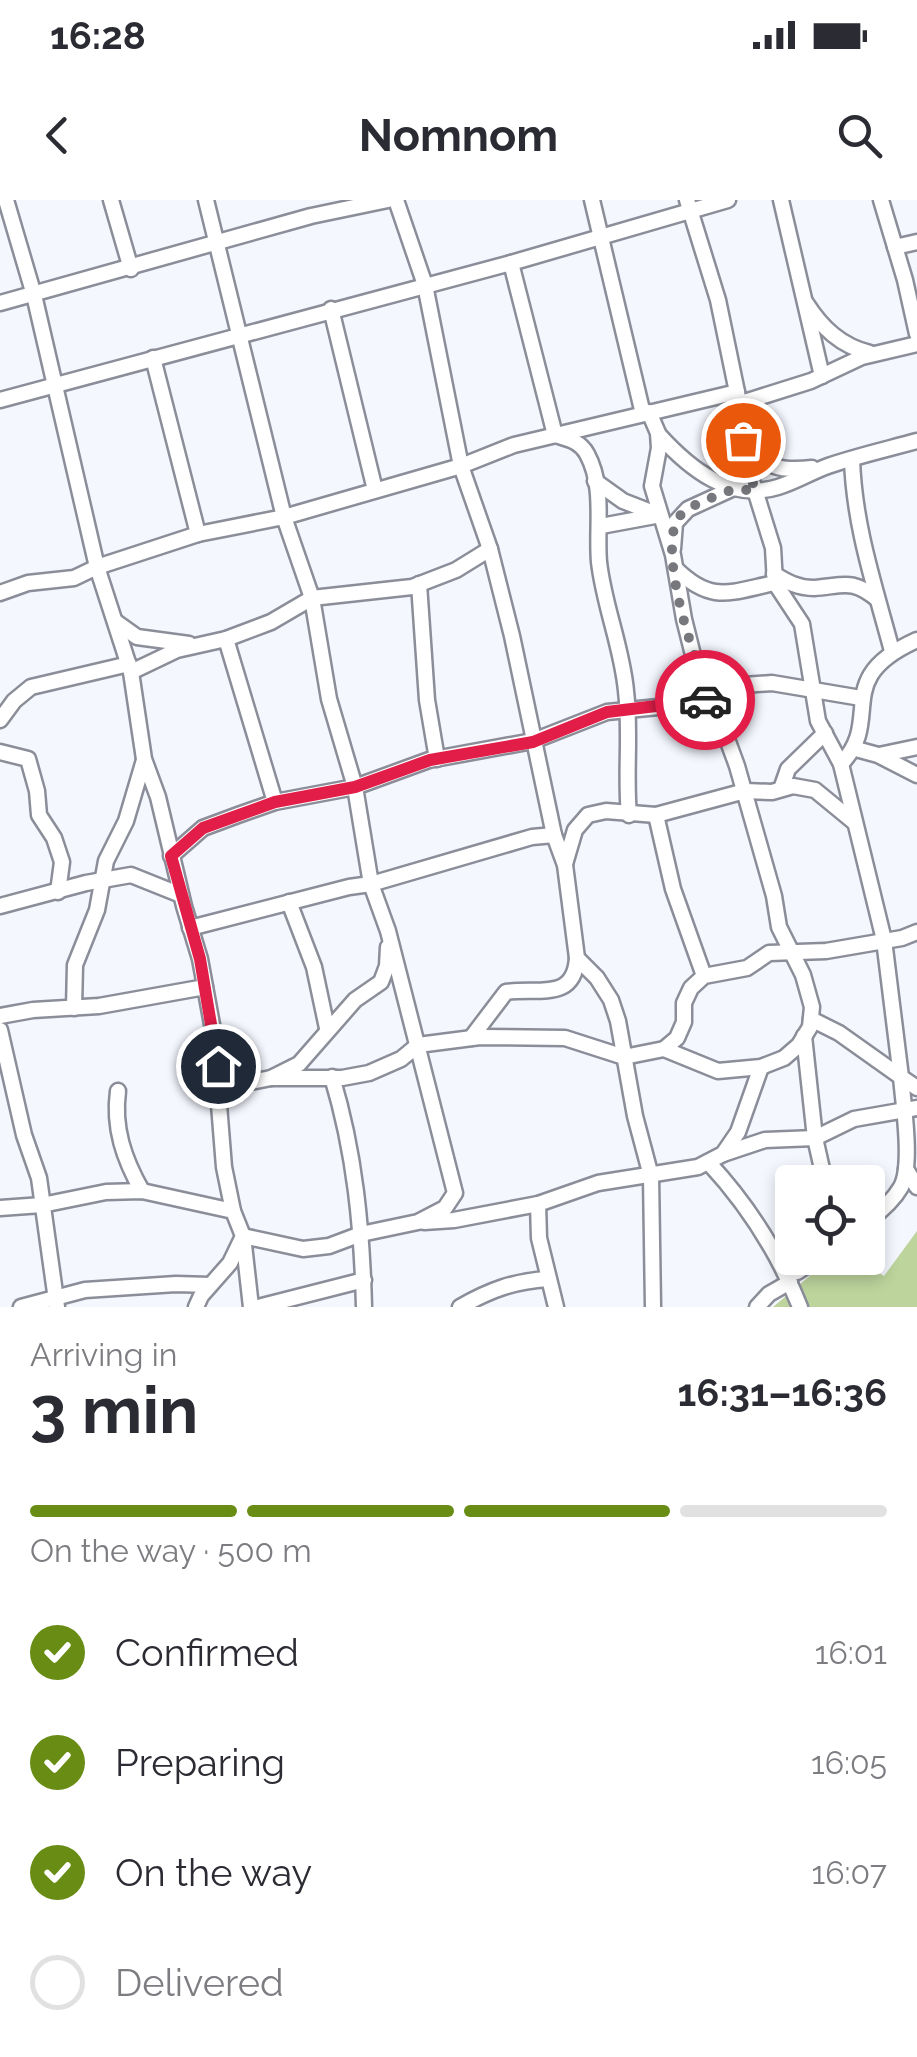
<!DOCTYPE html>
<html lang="en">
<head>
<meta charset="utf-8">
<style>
	:root { --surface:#fff; --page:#f2f2f3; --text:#2b2b33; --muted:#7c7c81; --line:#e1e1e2; --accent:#688c14 }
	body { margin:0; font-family:Raleway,sans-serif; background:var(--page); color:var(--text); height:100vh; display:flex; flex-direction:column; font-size:38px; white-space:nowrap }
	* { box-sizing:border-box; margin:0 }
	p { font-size:32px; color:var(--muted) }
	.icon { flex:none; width:55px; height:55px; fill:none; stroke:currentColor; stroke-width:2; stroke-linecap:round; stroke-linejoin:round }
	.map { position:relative; height:1107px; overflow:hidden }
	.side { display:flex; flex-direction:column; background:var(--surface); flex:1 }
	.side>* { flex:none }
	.tools { position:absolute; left:775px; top:965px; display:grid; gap:20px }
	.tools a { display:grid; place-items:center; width:110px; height:110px; border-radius:10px; background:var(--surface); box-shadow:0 5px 15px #0003; font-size:50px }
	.pin { position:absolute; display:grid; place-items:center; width:85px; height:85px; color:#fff; margin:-42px; border:5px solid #fff; border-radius:50%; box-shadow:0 2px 10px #0007 }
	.courier { position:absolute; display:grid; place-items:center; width:100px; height:100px; margin:-50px; border:8px solid #e11d48; border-radius:50%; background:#fff; color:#222; box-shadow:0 2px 12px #0007 }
	.headline em { font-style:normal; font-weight:700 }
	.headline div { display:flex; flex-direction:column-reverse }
	.headline { display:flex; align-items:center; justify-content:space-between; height:170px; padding:0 30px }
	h1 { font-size:65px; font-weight:700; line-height:75px }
	.bar { display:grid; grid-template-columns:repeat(4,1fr); gap:15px 10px; align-content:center; height:120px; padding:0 30px }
	.bar i { height:12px; border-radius:8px; background:var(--line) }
	.bar .selected { background:var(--accent) }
	.bar p { grid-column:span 4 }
	ol { padding:0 30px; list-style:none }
	li { display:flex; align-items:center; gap:30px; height:110px }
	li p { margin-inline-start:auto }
	li .icon { padding:10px; border-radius:50%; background:var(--accent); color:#fff; stroke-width:4 }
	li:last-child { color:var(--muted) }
	li i { width:55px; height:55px; border:5px solid var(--line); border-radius:50% }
	.status { display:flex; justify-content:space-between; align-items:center; height:70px; padding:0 50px; background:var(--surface); direction:ltr }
	.status svg { height:28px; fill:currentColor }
	header { display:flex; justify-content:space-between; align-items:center; height:130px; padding:0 30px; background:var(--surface); font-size:45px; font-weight:700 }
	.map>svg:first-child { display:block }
	.green { fill:#bdd49d }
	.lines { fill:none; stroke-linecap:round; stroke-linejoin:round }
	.minor-casing { stroke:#8b8e99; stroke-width:19 }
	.minor { stroke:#fff; stroke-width:14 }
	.done { stroke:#77787e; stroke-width:10; stroke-dasharray:0 18 }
	.route { stroke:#e11d48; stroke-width:12 }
</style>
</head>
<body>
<div class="status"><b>16:28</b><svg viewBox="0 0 49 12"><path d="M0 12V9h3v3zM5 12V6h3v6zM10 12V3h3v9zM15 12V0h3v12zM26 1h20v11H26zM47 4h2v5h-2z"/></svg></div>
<header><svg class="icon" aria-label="back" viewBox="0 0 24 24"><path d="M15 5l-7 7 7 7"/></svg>Nomnom<svg class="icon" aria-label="search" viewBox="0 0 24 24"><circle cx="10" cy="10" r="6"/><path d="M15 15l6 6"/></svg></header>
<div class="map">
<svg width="917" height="1107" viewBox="0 0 917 1107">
	<rect width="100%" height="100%" fill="#f5f7ff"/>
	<polygon class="green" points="917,1031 917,1107 773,1107 831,1058 855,1058 884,1076"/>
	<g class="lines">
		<g class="minor-casing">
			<g id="minor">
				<polyline points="6,0 34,95 97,367 131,472 144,559 158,597 184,706 200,759 213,830 224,967 233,1011 243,1036 230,1063 201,1096 196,1107"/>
				<polyline points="111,0 131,69"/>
				<polyline points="206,0 284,317 312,398 329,499 355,587 371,684 388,731 455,993 445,1008 418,1022 361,1034 329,1046 303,1049 243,1036 251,1107"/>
				<polyline points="396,0 425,85 461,266 490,349 512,436 554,635 565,665 577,758 597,778 611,800 618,821 635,916 651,976 653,1107"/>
				<polyline points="592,0 643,214"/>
				<polyline points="687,0 718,100 737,192"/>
				<polyline points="781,0 822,176"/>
				<polyline points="881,0 905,80 917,134"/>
				<polyline points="895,47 917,42"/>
				<path d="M511,63L555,235C568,239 580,241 587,254C605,287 596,327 599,362C604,406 622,447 626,491C631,533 625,574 629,615"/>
				<polyline points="0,103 311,16 388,0"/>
				<path d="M806,103C822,128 841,146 870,153"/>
				<polyline points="331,109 375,290"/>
				<polyline points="153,158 198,334"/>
				<polyline points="0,200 511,63 728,0"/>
				<polyline points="738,204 811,181 862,157 917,144"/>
				<polyline points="649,212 658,233 659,248 652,286 673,355 684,419 696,467 712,498 737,566 774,696 779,727 803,775 812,807 810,827 799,845 784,858 761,867 718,871 664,849"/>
				<path d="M659,235C689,268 730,302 778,287C795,282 811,272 828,266C857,256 888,249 917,241"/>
				<path d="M745,241C765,267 779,272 812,268"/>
				<path d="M852,259C854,326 875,387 892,451"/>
				<polyline points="595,281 623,301 659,315"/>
				<polyline points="601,326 655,316"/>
				<polyline points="673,349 675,323 688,309 736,287"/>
				<path d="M676,369C712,404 730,392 775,383"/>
				<path d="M774,374C787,382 798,388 814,388C843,386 852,378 877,399"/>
				<polyline points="419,384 427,500 437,559"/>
				<polyline points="0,393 28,383 74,378 97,367 198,334 284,317 461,266 514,245 737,192 750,274 773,348 775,383 802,424 818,521 841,564 884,740 901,877 917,888"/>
				<polyline points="116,422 137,437 189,444"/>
				<polyline points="226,439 275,602"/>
				<polyline points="131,472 177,450 226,439 271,422 312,398 412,387 456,370 490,349"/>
				<polyline points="0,520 14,501 31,487 129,464"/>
				<polyline points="856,549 878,555 917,575"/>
				<polyline points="0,552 28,559 37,591 39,615 54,638 62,662 58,692"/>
				<polyline points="879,555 917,547"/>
				<path d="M841,564C885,518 830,479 917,440"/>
				<polyline points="781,589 788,569 825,533"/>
				<polyline points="656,615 673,689 704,776"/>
				<polyline points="171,656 203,628 238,615 275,602 355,587 429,560 533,541 607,512 679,505 712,498 729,488 744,485 772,483 861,498"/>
				<polyline points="565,664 575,630 588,615 606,611 656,615 745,591 772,592 793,586 815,590 854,622"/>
				<polyline points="289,702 314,767 327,828"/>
				<polyline points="0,706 86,683 131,675 181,695"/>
				<polyline points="190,728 349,687 371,684 532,637 554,635"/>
				<polyline points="74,808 75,765 97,710 106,661 126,621 144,560"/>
				<polyline points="0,816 33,810 99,806 205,787"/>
				<path d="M811,819L839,833L901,877C903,902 913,966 901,987C893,1001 880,1012 868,1021"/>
				<polyline points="0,830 24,935 39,978 57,1107"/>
				<polyline points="804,836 815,938 825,982"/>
				<path d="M471,838L506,792C538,787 574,802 577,758"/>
				<path d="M332,877C355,953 362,1028 364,1107"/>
				<polyline points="271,878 342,878 369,873 401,859 418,845 480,837 565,838 624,857 664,849 677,838 684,822 684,803 691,788 704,776 747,768 769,753 826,751 902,738 917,732"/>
				<polyline points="220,888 271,878 299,864 355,800 381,782 387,766 388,747"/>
				<path d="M118,891C113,928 124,959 142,991"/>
				<polyline points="723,954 765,940 815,938 854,919 917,908"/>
				<path d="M708,962C748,1005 778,1052 800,1107"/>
				<polyline points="906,969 917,987"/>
				<polyline points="538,1004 539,1038 556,1107"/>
				<polyline points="0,1008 42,1005 106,992 142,991 233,1011"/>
				<polyline points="424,1022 454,1020 538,1004 598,983 698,967 723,954 738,932 761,867"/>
				<polyline points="784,1067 797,1072 819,1058"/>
				<polyline points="21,1107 85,1090 176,1084 210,1085"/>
				<polyline points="258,1107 364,1080"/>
				<path d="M460,1107C490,1090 514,1081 548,1079"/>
				<polyline points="757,1107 769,1094 790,1082"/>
			</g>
		</g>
		<use href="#minor" class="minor"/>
	</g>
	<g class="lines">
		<path class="done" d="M705,500L712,498C694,462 662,365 675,325C679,310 698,304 711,298C729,290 737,287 755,292L743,240"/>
		<polyline class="route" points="218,866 200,759 171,656 203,628 275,602 355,587 430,560 533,542 607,512 705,500"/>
	</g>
</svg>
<div class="tools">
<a><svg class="icon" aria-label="locate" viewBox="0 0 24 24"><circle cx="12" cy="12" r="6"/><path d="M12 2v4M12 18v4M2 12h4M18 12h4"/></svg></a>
</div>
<div class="pin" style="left:743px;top:240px;background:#ea580c"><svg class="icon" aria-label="bag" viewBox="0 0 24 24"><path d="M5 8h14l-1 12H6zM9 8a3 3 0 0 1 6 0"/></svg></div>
<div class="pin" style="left:218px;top:866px;background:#1f2937"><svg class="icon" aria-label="home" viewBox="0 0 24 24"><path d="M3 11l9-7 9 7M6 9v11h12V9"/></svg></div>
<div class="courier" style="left:705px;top:500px"><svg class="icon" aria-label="car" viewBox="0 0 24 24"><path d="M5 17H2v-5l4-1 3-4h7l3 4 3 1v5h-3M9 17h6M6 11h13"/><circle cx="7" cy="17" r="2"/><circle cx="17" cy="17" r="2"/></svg></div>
</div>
<section class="side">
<div class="headline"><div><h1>3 min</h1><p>Arriving in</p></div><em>16:31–16:36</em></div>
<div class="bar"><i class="selected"></i><i class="selected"></i><i class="selected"></i><i></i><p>On the way · 500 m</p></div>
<ol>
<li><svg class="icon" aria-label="check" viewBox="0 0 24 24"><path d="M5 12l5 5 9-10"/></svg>Confirmed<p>16:01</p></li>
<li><svg class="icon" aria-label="check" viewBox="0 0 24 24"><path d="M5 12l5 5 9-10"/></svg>Preparing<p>16:05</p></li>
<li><svg class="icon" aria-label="check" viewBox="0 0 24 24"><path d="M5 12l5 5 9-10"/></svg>On the way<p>16:07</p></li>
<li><i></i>Delivered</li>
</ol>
</section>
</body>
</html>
